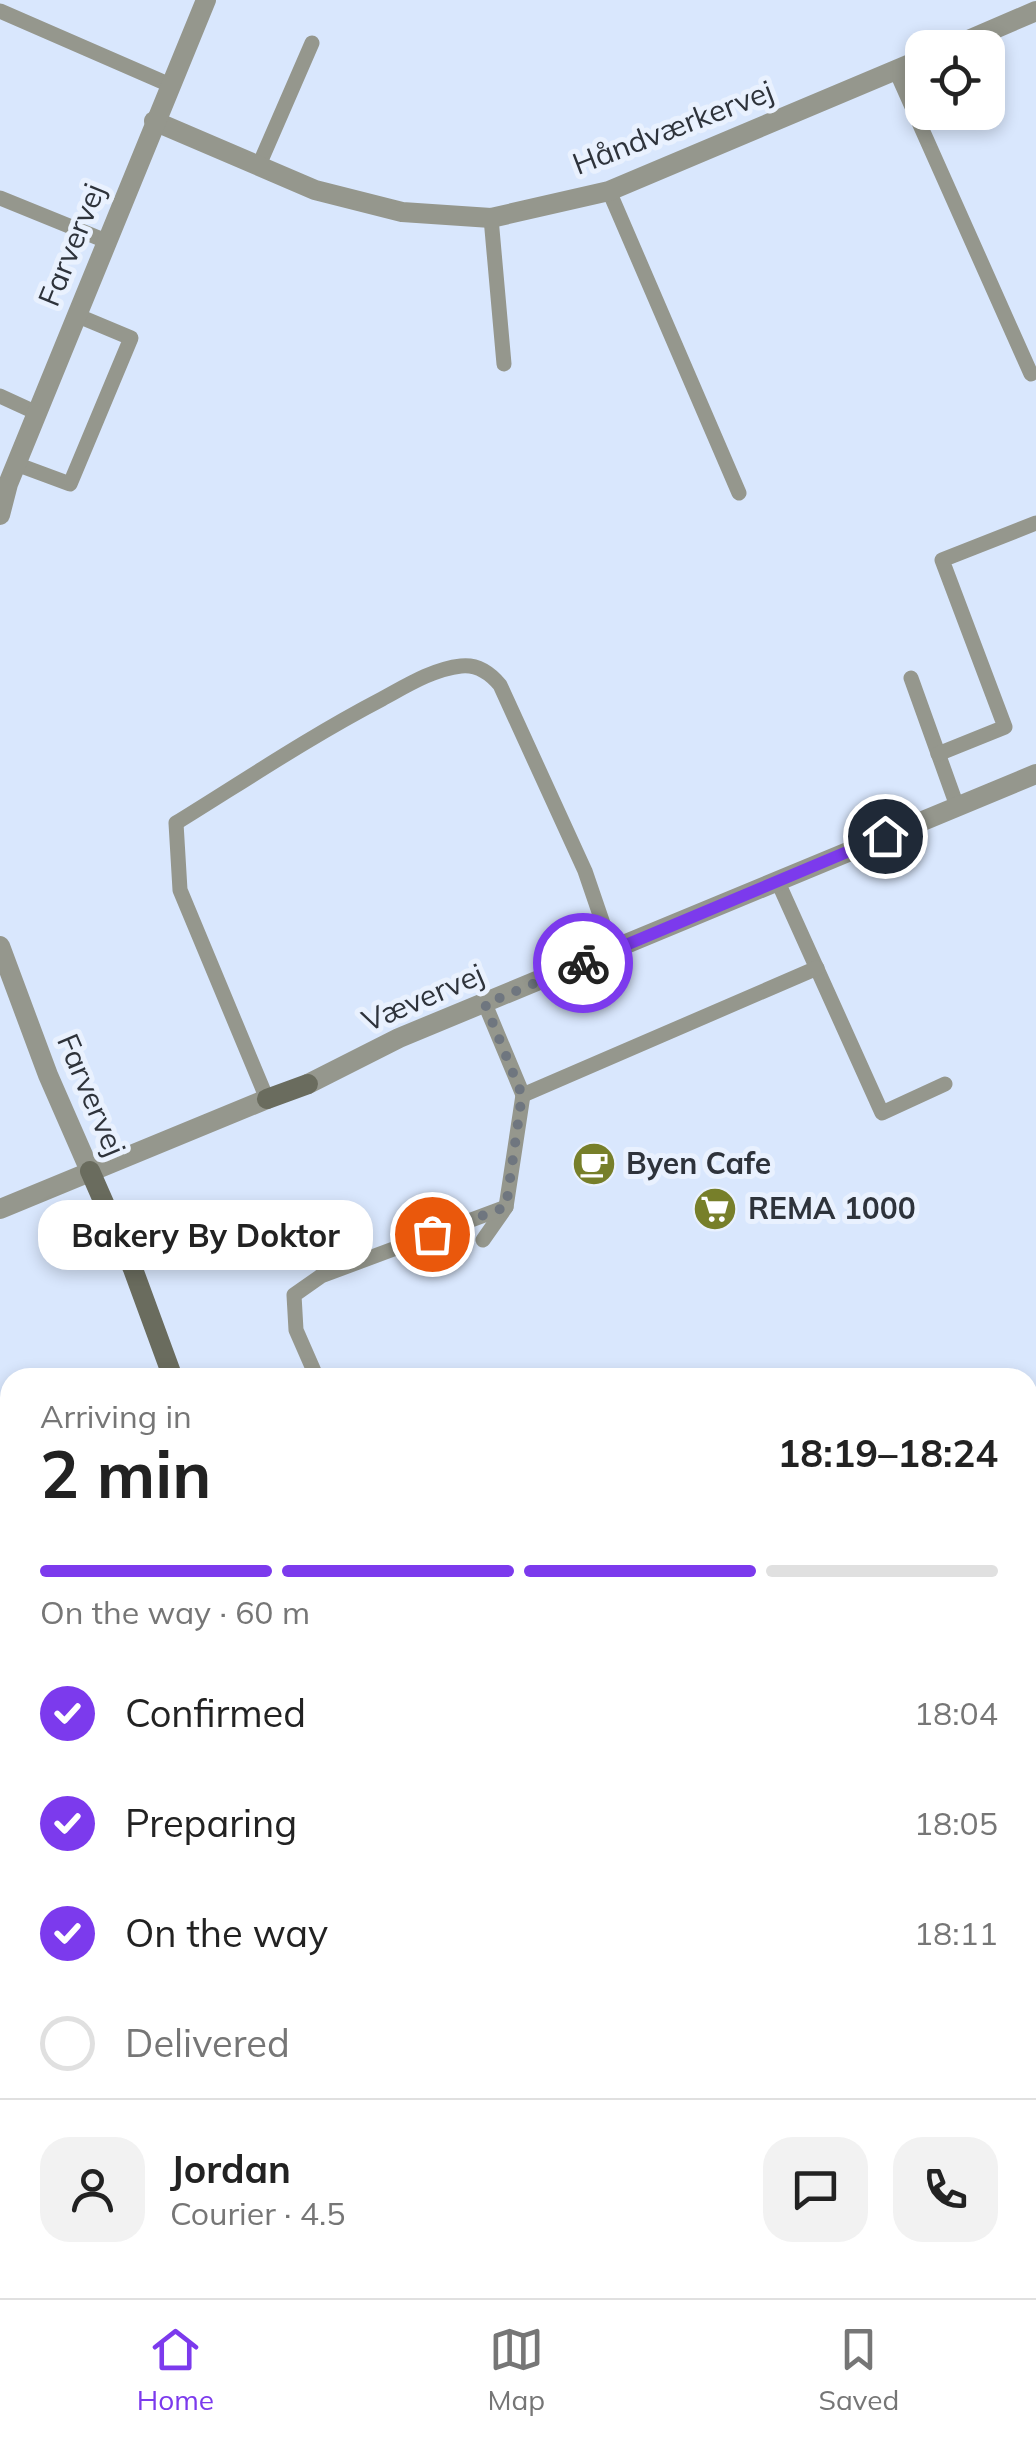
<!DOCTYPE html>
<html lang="en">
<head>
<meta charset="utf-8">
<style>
	:root { --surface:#fff; --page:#f2f2f2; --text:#222; --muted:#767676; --line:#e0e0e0; --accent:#7c3aed }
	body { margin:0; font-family:Mulish,sans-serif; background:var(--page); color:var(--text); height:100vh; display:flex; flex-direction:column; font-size:38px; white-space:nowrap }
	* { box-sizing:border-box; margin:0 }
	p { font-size:32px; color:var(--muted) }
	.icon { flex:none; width:55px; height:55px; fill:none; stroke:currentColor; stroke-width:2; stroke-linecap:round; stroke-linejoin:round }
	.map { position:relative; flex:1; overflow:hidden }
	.panel { position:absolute; left:0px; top:1368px; width:1038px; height:932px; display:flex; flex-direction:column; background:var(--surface); border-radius:30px 30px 0 0; box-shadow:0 5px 15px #0003 }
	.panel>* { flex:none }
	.controls { position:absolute; left:905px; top:30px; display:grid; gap:20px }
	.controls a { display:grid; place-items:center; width:100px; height:100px; border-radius:20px; background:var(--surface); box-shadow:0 5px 15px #0003; font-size:50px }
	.pin { position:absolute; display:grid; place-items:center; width:85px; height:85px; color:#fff; margin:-42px; border:5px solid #fff; border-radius:50%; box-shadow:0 2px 10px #0007 }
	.courier { position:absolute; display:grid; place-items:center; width:100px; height:100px; margin:-50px; border:8px solid #7c3aed; border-radius:50%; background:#fff; color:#222; box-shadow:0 2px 12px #0007 }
	.bubble { position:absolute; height:70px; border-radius:30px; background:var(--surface); box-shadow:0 5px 15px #0003; font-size:32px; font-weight:700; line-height:70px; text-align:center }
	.head em { font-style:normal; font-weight:700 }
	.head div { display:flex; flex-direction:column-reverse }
	.head { display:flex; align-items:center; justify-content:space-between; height:170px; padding:0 40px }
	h1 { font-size:65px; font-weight:700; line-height:75px }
	.bar { display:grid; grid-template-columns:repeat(4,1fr); gap:15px 10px; align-content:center; height:120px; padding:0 40px }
	.bar i { height:12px; border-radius:8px; background:var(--line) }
	.bar .active { background:var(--accent) }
	.bar p { grid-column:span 4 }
	.line { display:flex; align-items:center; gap:25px; padding:0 40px; border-top:2px solid var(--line) }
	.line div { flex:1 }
	.round { display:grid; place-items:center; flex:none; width:105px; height:105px; border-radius:30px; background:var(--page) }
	ol { padding:0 40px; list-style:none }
	li { display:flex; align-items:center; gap:30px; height:110px }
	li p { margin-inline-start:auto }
	li .icon { padding:10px; border-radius:50%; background:var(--accent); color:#fff; stroke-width:4 }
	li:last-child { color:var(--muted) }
	li i { width:55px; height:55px; border:5px solid var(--line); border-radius:50% }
	.tabs { display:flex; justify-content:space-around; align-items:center; height:140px; border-top:2px solid var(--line); background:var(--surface); font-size:28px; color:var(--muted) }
	.tabs a { display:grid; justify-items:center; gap:5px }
	.tabs .active { color:var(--accent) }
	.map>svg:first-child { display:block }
	.built { fill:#d9e7fd; fill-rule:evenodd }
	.grass { fill:url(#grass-dots) }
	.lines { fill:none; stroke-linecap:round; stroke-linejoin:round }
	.lane { stroke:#95978d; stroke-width:15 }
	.street { stroke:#95978d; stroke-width:20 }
	.secondary { stroke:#6a6c5e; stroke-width:20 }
	.done { stroke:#6f767f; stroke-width:10; stroke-dasharray:0 18 }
	.route { stroke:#7c3aed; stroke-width:12 }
	.labels { text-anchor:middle; stroke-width:10; stroke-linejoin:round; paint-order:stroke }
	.street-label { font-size:30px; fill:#2e333b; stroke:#e9f1fe }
	.poi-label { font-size:30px; font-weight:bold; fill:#2e333b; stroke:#e9f1fe; text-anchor:start }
</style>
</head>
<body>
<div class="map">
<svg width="1036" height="2298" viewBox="0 0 1036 2298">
	<defs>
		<pattern id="grass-dots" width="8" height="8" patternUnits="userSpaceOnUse" patternTransform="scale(2.5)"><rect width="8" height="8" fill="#dde5a4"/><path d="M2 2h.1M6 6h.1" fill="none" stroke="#bec58e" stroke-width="1.8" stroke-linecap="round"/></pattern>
	</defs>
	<rect width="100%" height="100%" fill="#e9f1fe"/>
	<path class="built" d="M0,0H1036V1449L1028,1453V1378H10V1885L0,1889ZM922,48H988V112H922Z"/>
	<g class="grass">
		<polygon points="10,2047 10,2194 0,2201 0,2050"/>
		<polygon points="169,2290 329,2290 329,2298 173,2298"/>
	</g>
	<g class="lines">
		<g class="lane">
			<polyline points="0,11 170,85"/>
			<polyline points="896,71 1031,374"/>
			<polyline points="259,165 312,43"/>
			<polyline points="609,191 739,493"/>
			<polyline points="0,198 106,241"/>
			<polyline points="491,218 504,364"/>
			<polyline points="0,396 37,413"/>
			<polyline points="16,464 70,484 131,338 76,315"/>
			<polyline points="911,678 957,806"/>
			<polyline points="938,754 1005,727 942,560 1036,523"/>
			<polyline points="777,880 882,1113 945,1084"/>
			<polyline points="485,1004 523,1095 817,968"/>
			<path d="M267,1099L180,890L176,823C244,781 311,736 382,699C406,686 433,669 461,666C478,664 490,673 500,685L585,871L612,950"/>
			<polyline points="483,1240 506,1207 523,1095"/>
			<polyline points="317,1378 296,1330 294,1295 321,1276 506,1207"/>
		</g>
		<g class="street">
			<polyline points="950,48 1036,11"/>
			<polyline points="154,121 315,190 402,212 491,218 609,191 922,59"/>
			<polyline points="0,515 8,484 206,0"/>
			<polyline points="0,946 48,1075 90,1171"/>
			<polyline points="308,1084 399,1038 1036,774"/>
			<polyline points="0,1209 267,1099"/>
			<polyline points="1028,2254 1036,2244"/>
			<polyline points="902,2298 929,2290"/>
		</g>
		<g class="secondary">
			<polyline points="267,1099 308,1084"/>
			<polyline points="90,1171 133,1269 173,1378"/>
			<polyline points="1028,1536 1036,1532"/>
			<polyline points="0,1946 10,1942"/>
			<polyline points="0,2006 10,2001"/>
			<polyline points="387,2290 388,2298"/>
		</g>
	</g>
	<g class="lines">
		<polyline class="done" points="432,1234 506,1207 522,1095 485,1004 583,963"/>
		<polyline class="route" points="583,963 885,836"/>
	</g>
	<defs>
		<g id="cafe-disc" transform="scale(2.25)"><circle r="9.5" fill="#777f2a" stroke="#e9f1fe"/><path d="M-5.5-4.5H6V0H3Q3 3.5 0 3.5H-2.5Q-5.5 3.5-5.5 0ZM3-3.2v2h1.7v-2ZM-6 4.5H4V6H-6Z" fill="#fff"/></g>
		<g id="supermarket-disc" transform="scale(2.25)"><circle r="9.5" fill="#777f2a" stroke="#e9f1fe"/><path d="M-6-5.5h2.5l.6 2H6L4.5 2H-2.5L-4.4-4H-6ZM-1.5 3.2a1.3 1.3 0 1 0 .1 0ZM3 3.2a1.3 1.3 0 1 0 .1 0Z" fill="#fff"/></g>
	</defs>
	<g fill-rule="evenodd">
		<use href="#cafe-disc" x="594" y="1164"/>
		<use href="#supermarket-disc" x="715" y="1209"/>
	</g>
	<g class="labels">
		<g class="street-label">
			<text transform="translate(673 128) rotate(-21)" y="10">Håndværkervej</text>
			<text transform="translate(72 245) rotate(-68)" y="10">Farvervej</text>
			<text transform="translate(423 998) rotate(-23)" y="10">Vævervej</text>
			<text transform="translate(91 1095) rotate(67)" y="10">Farvervej</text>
		</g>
		<g class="poi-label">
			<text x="626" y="1174">Byen Cafe</text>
			<text x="748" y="1219">REMA 1000</text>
		</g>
	</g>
</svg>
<div class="controls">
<a><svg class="icon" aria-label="locate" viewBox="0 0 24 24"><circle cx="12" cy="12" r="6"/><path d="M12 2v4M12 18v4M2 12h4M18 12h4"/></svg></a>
</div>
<div class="pin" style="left:432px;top:1234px;background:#ea580c"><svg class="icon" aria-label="bag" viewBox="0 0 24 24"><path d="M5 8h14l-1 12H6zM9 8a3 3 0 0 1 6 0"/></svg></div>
<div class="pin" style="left:885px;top:836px;background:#1f2937"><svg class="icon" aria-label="home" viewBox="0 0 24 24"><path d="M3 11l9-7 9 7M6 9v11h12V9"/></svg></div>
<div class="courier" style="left:583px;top:963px"><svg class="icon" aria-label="bike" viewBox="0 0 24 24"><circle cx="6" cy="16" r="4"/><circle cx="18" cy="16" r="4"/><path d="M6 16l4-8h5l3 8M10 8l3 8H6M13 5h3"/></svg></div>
<div class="bubble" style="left:38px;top:1200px;width:335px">Bakery By Doktor</div>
<section class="panel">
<div class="head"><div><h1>2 min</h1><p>Arriving in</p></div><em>18:19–18:24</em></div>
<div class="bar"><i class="active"></i><i class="active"></i><i class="active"></i><i></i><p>On the way · 60 m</p></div>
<ol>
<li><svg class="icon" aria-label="check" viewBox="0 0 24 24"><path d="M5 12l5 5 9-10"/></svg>Confirmed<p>18:04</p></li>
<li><svg class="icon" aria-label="check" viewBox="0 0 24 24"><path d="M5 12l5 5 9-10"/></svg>Preparing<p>18:05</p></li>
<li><svg class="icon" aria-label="check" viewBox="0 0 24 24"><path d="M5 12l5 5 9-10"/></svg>On the way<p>18:11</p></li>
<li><i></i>Delivered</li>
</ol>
<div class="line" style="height:180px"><a class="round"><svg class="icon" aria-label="person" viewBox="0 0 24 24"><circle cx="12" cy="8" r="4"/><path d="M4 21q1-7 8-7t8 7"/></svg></a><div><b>Jordan</b><p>Courier · 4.5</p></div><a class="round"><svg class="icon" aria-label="chat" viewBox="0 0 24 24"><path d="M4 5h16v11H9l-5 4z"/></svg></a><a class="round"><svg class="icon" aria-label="phone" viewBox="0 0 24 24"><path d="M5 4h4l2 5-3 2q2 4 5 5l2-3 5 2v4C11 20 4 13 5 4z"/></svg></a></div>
</section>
</div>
<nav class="tabs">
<a class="active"><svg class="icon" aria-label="home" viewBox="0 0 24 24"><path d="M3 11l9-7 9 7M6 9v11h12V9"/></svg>Home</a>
<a><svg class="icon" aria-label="map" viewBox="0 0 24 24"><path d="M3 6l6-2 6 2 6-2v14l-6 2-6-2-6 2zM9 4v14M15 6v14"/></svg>Map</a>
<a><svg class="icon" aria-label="saved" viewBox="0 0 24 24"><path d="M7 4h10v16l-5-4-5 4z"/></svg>Saved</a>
</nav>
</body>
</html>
